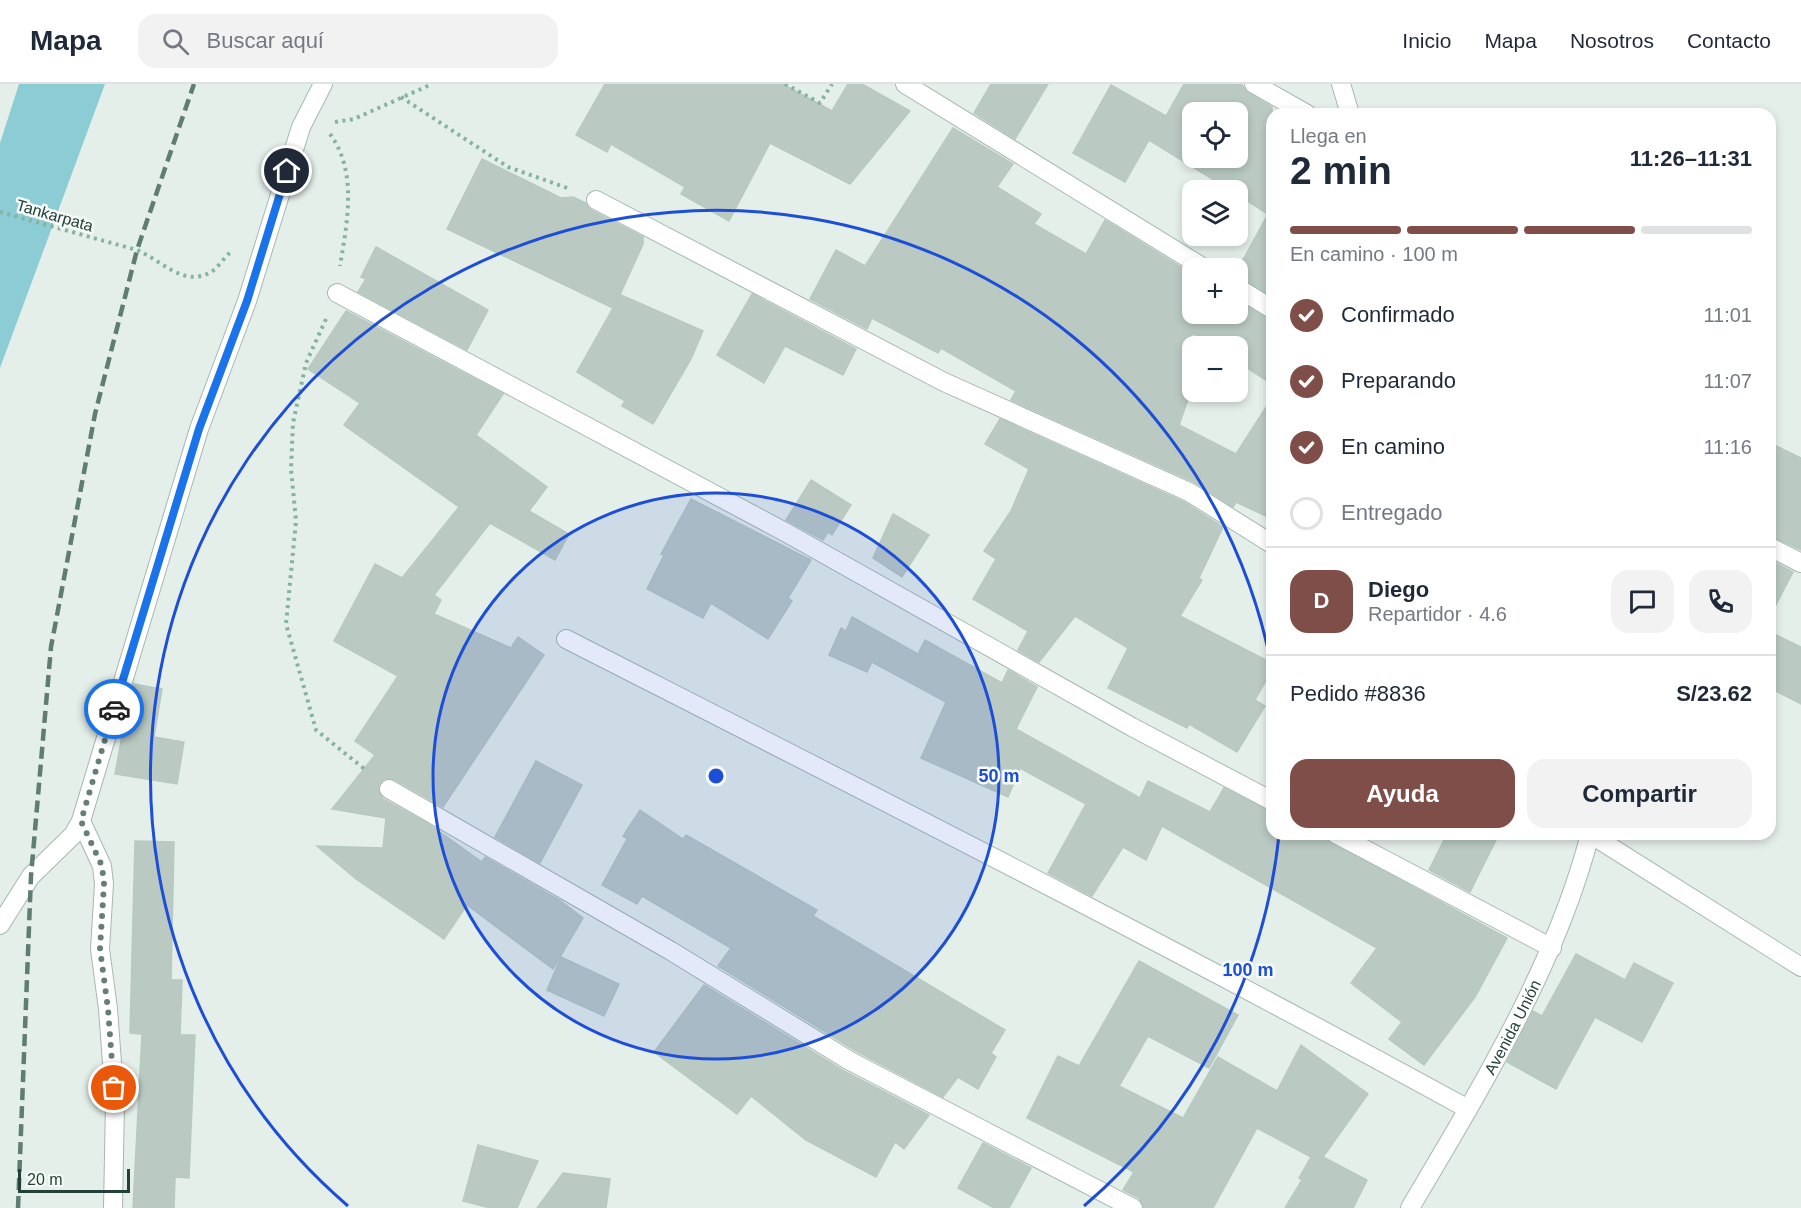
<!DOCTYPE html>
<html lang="es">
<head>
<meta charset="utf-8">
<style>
	:root { --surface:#fff; --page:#f2f2f3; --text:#1f2937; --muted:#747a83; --line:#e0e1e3; --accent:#7f4e48 }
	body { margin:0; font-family:Helvetica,sans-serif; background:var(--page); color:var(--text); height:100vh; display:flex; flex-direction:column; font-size:22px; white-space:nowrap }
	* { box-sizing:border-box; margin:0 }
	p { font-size:20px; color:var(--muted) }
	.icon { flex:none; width:33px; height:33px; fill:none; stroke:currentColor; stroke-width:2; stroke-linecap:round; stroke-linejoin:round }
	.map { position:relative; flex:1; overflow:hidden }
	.panel { position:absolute; left:1266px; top:24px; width:510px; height:732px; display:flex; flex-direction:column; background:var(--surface); border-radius:18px; box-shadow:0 3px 9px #0003 }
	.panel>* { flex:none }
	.tools { position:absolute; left:1182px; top:18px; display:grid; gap:12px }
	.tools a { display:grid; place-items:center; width:66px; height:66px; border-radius:12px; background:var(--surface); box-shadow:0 3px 9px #0003; font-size:30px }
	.scale { position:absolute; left:18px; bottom:15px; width:112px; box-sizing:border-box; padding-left:6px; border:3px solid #234138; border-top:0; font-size:16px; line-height:21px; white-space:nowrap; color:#234138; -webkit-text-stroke:4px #f6fbf8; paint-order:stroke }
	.pin { position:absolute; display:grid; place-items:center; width:51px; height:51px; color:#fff; margin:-26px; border:3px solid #fff; border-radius:50%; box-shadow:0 2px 6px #0007 }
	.courier { position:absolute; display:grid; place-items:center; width:60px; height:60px; margin:-30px; border:4px solid #1a73e8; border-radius:50%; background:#fff; color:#222; box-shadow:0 2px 8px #0007 }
	.summary em { font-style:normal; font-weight:700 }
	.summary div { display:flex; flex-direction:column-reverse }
	.summary { display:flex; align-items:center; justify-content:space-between; height:102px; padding:0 24px }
	h1 { font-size:39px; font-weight:700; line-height:45px }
	.bar { display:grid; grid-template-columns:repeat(4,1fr); gap:9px 6px; align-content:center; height:72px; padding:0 24px }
	.bar i { height:8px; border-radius:4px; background:var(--line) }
	.bar .current { background:var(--accent) }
	.bar p { grid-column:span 4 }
	.line { display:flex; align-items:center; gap:15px; padding:0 24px; border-top:2px solid var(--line) }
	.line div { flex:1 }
	.round { display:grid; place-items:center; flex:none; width:63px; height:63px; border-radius:18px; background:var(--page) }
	ol { padding:0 24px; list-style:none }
	li { display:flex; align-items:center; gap:18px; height:66px }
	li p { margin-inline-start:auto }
	li .icon { padding:6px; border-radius:50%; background:var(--accent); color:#fff; stroke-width:4 }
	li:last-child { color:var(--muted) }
	li i { width:33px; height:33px; border:3px solid var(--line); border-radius:50% }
	.action { display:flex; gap:12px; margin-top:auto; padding:12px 24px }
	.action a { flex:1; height:69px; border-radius:18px; background:var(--accent); color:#fff; font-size:24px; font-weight:700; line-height:69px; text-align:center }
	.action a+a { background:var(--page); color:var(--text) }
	header { display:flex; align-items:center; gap:36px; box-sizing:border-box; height:84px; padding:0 30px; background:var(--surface); border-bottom:2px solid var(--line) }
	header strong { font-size:28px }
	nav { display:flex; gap:33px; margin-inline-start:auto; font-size:21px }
	.search { width:420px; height:54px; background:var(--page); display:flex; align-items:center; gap:15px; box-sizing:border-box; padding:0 21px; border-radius:18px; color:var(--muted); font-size:22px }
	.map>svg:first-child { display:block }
	.water { fill:#8cccd4 }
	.building { fill:#bacac3; stroke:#b7c9c1; stroke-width:1.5; fill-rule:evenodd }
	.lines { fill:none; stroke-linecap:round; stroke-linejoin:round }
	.minor-casing { stroke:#a7b7b1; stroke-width:20 }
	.path { stroke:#85b3a3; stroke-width:4; stroke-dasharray:3 4.5; stroke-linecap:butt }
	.minor { stroke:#fff; stroke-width:18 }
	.rail { stroke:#5e7d73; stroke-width:4.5; stroke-dasharray:12 6; stroke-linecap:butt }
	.done { stroke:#677e76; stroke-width:6; stroke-dasharray:0 10.8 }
	.route { stroke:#1a73e8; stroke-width:8 }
	.ring { fill:none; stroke:#1d4ed8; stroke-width:3 }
	.labels { text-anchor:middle; stroke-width:5; stroke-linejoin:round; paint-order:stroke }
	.street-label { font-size:16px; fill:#234138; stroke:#f6fbf8 }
	.centre { fill:#1d4ed8; stroke:#f6fbf8; stroke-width:3 }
	.ring-label { font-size:18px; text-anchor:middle; font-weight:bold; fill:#1d4ed8; stroke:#f6fbf8; stroke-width:5; stroke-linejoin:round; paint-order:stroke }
</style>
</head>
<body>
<header>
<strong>Mapa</strong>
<div class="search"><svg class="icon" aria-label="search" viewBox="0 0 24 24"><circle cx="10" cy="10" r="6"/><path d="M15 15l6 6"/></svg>Buscar aquí</div>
<nav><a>Inicio</a><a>Mapa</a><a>Nosotros</a><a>Contacto</a></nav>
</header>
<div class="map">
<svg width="1801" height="1124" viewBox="0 0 1801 1124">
	<rect width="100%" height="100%" fill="#e5efea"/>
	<polygon class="water" points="19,0 105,0 0,284 0,59"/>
	<g class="building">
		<polygon points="605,0 783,0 832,27 848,0 862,0 910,27 850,100 770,59 729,137 681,110 685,103 611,60 607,68 576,51"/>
		<polygon points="991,0 1048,0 1015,55 974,29"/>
		<path d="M1184,0H1241L1248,9L1272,23V212L1238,193V185L1268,130L1238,111V106H1230L1149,56L1125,98L1073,69L1111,1L1166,32ZM1192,28H1238V74H1192Z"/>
		<polygon points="953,44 1013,80 997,103 1041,130 1034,140 1086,170 1105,136 1192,190 1192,230 1238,230 1238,217 1272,236 1272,300 1238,278 1238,262 1213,262 1192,249 1192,304 1179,341 1236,370 1272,314 1272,435 1236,418 1233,423 1194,398 1011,316 1016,307 941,264 938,269 872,234 867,245 810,215 836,166 865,182"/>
		<polygon points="482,75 561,114 573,113 586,119 591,126 643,153 643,160 614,224 621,211 703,247 691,275 653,340 622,322 625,317 577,288 613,224 447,145"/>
		<polygon points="376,163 488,226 467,266 358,208 366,195 361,193"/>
		<polygon points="752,210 856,265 843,291 785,262 764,299 717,271"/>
		<polygon points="346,227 503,310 476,351 547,403 529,427 569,450 555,476 490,439 434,511 441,516 434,530 511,564 518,553 544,571 443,723 394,695 384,695 378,704 383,715 430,741 482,778 485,773 561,817 583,834 553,885 467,821 444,855 356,795 317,762 383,764 386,734 332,725 375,671 355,657 398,592 334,557 375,480 402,494 459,423 344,341 360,319 308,285"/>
		<polygon points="1000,335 1184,418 1223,443 1199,494 1202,496 1180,532 1272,579 1272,586 1255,616 1265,622 1237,668 1189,640 1187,644 1108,604 1128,564 1075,532 1039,578 1018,566 1028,547 973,515 996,475 984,467 1011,427 1029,385 985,360"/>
		<polygon points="1770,359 1801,374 1801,466 1770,452"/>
		<polygon points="811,396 851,421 832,451 828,448 823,456 786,436"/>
		<polygon points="691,415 811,476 788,514 792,517 768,555 711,519 703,534 647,505 664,471 661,470"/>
		<polygon points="893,430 929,451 902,493 873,474"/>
		<polygon points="1770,476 1793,488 1770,532"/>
		<polygon points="852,533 918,570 925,556 1002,599 1008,586 1037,603 1016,645 1140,714 1148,697 1210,728 1224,704 1272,728 1272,750 1316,750 1507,854 1475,913 1424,981 1389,955 1402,938 1351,899 1377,864 1162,742 1146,776 1123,763 1092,812 1048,789 1086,720 1020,684 1008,713 921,674 946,618 872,578 867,588 829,571 841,544 846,547"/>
		<polygon points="1770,548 1801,563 1801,620 1770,604"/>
		<polygon points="134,600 162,605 154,653 184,658 177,700 115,690 127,625"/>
		<polygon points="536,677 582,701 540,779 495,753"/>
		<polygon points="640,726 683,755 686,751 817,826 813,832 1005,946 991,969 996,973 978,1005 958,993 943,1013 856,967 718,882 731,864 642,812 637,820 602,801 627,755 623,752"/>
		<polygon points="1447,750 1499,750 1470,808 1429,786"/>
		<polygon points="135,757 174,758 171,896 182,896 180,951 195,951 189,1094 175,1093 174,1124 133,1124 142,950 130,949"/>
		<polygon points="1576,870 1625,896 1634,879 1673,899 1642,958 1595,933 1556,1005 1507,978 1533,927 1542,932"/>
		<polygon points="561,873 619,900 604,932 547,906"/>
		<polygon points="1139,877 1238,931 1209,984 1148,952 1119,1002 1183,1034 1218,973 1277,1007 1301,961 1368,1010 1323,1073 1367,1096 1353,1124 1285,1124 1302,1096 1299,1094 1311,1073 1257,1044 1213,1124 1144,1124 1139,1114 1123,1106 1134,1088 1027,1034 1058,972 1079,982"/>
		<polygon points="704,901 844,987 929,1031 904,1065 895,1058 876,1093 806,1056 751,1012 737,1030 654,968"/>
		<polygon points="983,1059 1031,1084 1009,1124 994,1124 958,1104"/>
		<polygon points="478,1061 538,1077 517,1124 490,1124 463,1117"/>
		<polygon points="563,1089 610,1095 606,1124 537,1124"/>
	</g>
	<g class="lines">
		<g class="minor-casing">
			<g id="minor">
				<polyline points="905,0 1204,184"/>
				<polyline points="1254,0 1307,30"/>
				<polyline points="1341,0 1350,30"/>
				<polyline points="596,116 944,298 1189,408 1272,460"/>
				<polyline points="1238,204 1272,225"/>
				<polyline points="337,209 785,448 1132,643 1272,717"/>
				<polyline points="1770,463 1801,479"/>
				<path d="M566,555C868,709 1171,862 1468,1025"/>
				<polyline points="389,705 671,867 850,977 1133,1124"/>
				<polyline points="81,737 102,782 104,800 100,865 108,925 115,1019 113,1124"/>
				<polyline points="1336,750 1552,864"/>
				<polyline points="1590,750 1801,883"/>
				<polyline points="0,841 31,792 73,751 81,737 199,345 247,217 301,43 323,0"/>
				<path id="s1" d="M1410,1124C1478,1009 1557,880 1590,750"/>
			</g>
		</g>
		<g class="path">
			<polyline points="785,0 820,19 832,0"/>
			<polyline points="401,13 508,83 570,105"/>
			<polyline points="335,38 354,35 432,0"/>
			<path d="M330,50C358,88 347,139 340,182"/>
			<path d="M0,128L137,166C161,176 184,204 211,188C219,183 224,173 232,167"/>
			<polyline points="326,235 306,279 293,339 291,385 296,437 286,540 316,646 367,687"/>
		</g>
		<use href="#minor" class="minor"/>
		<polyline class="rail" points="18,1124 31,792 51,563 95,330 137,166 194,0"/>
	</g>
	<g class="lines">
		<polyline class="done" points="114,1004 108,925 100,865 104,800 102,782 81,737 114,625"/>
		<polyline class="route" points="114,625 199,345 247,217 287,87"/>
	</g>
	<circle cx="716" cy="692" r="283" fill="#1d4ed8" fill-opacity=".12"/>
	<g class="ring">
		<circle cx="716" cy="692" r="283"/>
		<path d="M1279 751A566 566 0 0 1 1084 1122M348 1122A566 566 0 1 1 1272 584"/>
	</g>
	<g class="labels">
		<g class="street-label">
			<text transform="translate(55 131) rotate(16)" y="6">Tankarpata</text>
			<text dy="6" stroke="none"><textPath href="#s1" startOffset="208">Avenida Unión</textPath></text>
		</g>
	</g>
	<circle cx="716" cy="692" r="9" class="centre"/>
	<g class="ring-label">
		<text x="999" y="698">50 m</text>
		<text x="1248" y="892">100 m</text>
	</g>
</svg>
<div class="tools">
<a><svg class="icon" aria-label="locate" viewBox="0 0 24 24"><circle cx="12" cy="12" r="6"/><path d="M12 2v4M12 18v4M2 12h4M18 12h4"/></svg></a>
<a><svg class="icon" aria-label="layers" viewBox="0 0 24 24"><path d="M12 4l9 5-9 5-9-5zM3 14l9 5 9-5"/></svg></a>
<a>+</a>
<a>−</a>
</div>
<div class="scale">20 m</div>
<div class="pin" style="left:114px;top:1004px;background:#ea580c"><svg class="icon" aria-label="bag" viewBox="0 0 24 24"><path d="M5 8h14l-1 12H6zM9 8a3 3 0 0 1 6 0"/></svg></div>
<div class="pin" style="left:287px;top:87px;background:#1f2937"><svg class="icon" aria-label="home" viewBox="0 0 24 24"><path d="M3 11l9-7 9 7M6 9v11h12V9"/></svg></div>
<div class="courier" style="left:114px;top:625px"><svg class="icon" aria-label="car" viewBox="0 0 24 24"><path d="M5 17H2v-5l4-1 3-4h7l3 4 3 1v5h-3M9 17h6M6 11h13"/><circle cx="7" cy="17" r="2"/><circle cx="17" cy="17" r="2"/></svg></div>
<section class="panel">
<div class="summary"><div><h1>2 min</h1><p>Llega en</p></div><em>11:26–11:31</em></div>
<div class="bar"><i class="current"></i><i class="current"></i><i class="current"></i><i></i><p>En camino · 100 m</p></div>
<ol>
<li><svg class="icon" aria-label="check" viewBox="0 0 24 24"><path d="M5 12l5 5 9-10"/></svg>Confirmado<p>11:01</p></li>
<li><svg class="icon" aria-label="check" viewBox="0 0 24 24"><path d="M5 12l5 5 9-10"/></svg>Preparando<p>11:07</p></li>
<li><svg class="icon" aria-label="check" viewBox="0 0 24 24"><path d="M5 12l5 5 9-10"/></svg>En camino<p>11:16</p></li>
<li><i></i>Entregado</li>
</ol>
<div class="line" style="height:108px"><b class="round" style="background:var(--accent);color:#fff">D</b><div><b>Diego</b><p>Repartidor · 4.6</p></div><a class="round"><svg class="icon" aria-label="chat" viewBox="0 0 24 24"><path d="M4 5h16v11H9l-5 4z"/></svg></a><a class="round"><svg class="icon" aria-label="phone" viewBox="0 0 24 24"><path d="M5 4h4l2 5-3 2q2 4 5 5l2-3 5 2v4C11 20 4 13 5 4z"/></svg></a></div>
<div class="line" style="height:78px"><div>Pedido #8836</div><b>S/23.62</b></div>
<div class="action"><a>Ayuda</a><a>Compartir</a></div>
</section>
</div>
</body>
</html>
